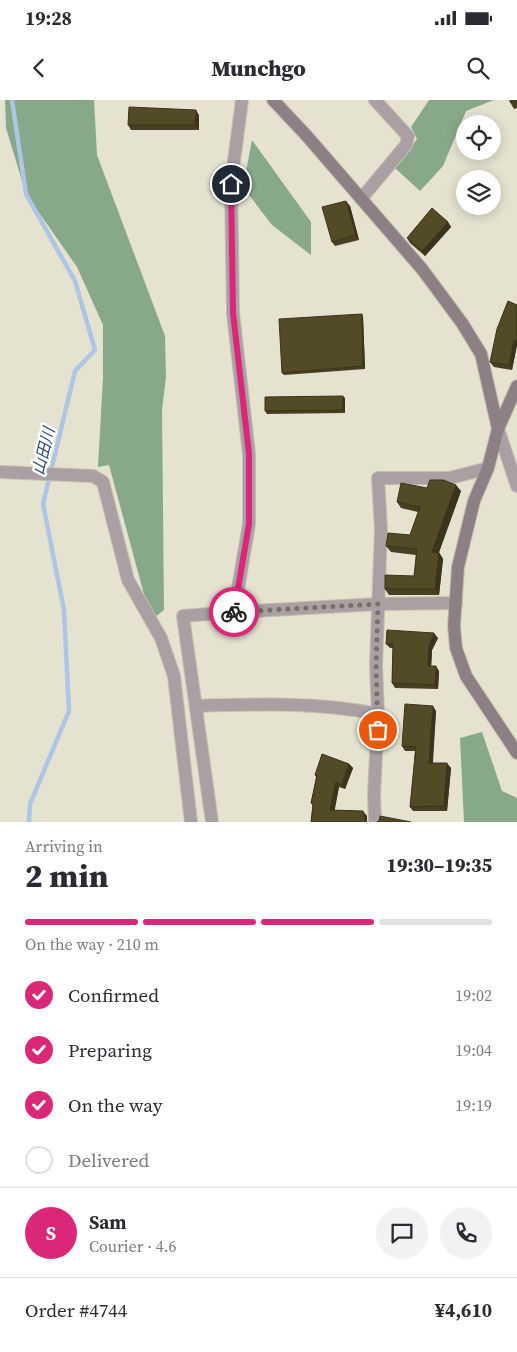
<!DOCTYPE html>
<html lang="en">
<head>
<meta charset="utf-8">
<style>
	:root { --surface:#fff; --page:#f2f2f3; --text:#2b2b33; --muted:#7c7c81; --line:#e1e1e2; --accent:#db2777 }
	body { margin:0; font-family:"Source Serif 4","Noto Sans JP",serif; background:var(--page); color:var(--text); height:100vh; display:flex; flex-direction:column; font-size:19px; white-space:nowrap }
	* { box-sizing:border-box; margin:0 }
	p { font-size:16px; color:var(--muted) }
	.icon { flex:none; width:28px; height:28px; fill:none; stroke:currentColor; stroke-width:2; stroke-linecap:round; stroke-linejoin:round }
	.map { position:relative; height:722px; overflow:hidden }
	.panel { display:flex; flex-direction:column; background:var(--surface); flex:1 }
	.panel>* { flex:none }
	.buttons { position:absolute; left:456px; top:15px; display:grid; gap:10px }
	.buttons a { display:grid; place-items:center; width:45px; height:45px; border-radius:50%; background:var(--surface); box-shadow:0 2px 12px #0003; font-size:25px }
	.pin { position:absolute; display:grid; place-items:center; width:42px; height:42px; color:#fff; margin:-21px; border:2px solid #fff; border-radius:50%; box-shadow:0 1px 5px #0007 }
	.courier { position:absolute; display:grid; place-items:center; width:50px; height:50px; margin:-25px; border:4px solid #db2777; border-radius:50%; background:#fff; color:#222; box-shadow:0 1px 6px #0007 }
	.headline em { font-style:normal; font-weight:800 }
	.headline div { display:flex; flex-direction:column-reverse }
	.headline { display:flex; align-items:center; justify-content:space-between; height:85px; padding:0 25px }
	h1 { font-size:32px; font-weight:800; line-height:38px }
	.bar { display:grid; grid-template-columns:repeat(4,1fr); gap:8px 5px; align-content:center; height:60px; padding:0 25px }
	.bar i { height:6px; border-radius:4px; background:var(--line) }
	.bar .current { background:var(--accent) }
	.bar p { grid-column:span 4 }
	.line { display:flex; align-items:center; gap:12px; padding:0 25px; border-top:1px solid var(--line) }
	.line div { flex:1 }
	.round { display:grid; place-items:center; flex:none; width:52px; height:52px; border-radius:26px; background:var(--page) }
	ol { padding:0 25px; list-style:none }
	li { display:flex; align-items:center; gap:15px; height:55px }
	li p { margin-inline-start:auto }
	li .icon { padding:5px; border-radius:50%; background:var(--accent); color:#fff; stroke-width:4 }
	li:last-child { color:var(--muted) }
	li i { width:28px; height:28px; border:2px solid var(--line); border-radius:50% }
	.status { display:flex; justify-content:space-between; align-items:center; height:35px; padding:0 25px; background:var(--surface); direction:ltr }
	.status svg { height:14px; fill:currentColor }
	header { display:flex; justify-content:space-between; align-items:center; height:65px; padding:0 25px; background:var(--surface); font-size:22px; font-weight:800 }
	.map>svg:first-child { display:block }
	.forest { fill:#88a88a }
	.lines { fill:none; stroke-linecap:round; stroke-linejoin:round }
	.stream { stroke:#adc5e7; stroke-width:4.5 }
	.street-casing { stroke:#c2bfb0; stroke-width:14 }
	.secondary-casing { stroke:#c2bfb0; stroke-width:14 }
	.street { stroke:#a9a0a3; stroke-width:12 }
	.secondary { stroke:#8d8085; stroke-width:12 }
	.wall { fill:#474021 }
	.shaded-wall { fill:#39341b }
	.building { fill:#524b26; stroke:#39341b }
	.done { stroke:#737267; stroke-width:5; stroke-dasharray:0 9 }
	.route { stroke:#db2777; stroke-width:6 }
	.labels { text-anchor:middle; stroke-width:5; stroke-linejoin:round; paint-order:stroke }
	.water-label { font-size:16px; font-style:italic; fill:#2a4977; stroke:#fff }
</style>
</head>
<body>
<div class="status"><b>19:28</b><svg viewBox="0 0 49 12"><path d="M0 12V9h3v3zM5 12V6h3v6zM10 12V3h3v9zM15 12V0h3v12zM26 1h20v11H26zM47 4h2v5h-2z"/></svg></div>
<header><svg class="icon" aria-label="back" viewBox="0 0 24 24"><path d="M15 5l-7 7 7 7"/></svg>Munchgo<svg class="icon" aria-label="search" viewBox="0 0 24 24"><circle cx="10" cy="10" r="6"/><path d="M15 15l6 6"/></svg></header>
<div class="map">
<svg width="517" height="722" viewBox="0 0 517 722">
	<rect width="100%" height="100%" fill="#e5e2d0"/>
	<g class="forest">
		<polygon points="5,0 94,0 97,55 165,236 166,277 162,310 164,510 151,520 109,365 98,367 103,277 103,225 77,167 26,94 6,28"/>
		<polygon points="429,0 494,0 466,11 443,66 420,91 395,68 417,39 411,27"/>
		<polygon points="252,40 311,122 311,155 272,125 243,87"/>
		<polygon points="482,632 502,691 517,698 517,722 464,722 460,638"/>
	</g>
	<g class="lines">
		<polyline class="stream" points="12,0 26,94 75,181 95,250 75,271 43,404 64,510 69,611 30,704 29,722"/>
		<g class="street-casing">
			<g id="street">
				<polyline points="361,99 406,45 408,36 375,0"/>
				<polyline points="498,329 517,386"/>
				<polyline points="0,372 93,376 103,382 128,480 161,538 174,576 191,722"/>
				<polyline points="234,512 378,504 456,503"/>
				<path d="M196,606C258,604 318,602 378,614"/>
				<polyline points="212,722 183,516 234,512 249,424 249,354 233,213 231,84 242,0"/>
				<polyline points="375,722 374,695 378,614 376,565 381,429 378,378 450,378 488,368"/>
			</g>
		</g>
		<g class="secondary-casing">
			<g id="secondary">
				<polyline points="273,0 306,35 422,169 462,223 481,254 498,329"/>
				<polyline points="517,286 498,329 488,368 474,401 458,467 454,526 456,548 466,576 517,653"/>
			</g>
		</g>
		<use href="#street" class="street"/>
		<use href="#secondary" class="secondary"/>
	</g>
	<g class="wall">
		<polygon points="517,0 517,8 514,9 510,2"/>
		<polygon points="199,15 199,30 131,30 128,25"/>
		<polygon points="350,106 359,140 335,146 332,142"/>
		<polygon points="448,122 451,127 425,156 410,143 407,138"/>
		<polygon points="517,205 517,245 512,270 494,267 490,262"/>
		<polygon points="362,214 363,217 365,269 284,275 282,273"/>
		<polygon points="345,298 345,313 267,314 265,311"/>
		<polygon points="427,388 461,391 439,452 443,459 439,495 389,495 385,489 414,476 416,455 391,452 386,446 410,435 418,412 401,408 397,402"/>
		<polygon points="438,538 432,550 431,566 439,571 438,589 395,588 392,583 393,548 390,548 386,544"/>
		<polygon points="436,611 433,663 451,668 447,711 413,711 410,707 415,651 405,651 402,646"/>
		<polygon points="349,664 353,668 345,689 339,687 334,710 367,716 367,722 311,722 313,706 311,703 316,677 315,675"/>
	</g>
	<g class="shaded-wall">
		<polygon points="196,10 199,15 199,30 195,25"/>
		<polygon points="346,101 350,106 359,140 356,135"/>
		<polygon points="448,122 451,127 425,156 422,151"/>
		<polygon points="362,214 363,217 365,269 363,266"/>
		<polygon points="514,240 517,245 512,270 509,265"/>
		<polygon points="343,296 345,298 345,313 343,310"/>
		<polygon points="456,385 461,391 437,458 432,452"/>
		<polygon points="439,453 443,459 439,495 435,489"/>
		<polygon points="434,533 438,538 432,550 431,570 428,566 429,546"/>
		<polygon points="436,566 439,571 438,589 435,585"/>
		<polygon points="433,606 436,611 432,667 429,663"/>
		<polygon points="447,663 451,668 447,711 444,706"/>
		<polygon points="349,664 353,668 345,689 342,685"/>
		<polygon points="336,682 339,687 334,714 330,710"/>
		<polygon points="363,711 367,716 367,722 365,722 365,721"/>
	</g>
	<g class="building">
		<polygon points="510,0 517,0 517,7 517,2 510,2"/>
		<polygon points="129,7 196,10 195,25 128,25"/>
		<polygon points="346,101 356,135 332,142 322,107"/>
		<polygon points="432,108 448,122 422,151 407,138"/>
		<polygon points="508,201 517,205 517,241 514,240 509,265 490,262 497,229"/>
		<polygon points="362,214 363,266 282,273 279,219"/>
		<polygon points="343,296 343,310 265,311 265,297"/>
		<polygon points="430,380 443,380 456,385 432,452 439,453 435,489 385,489 385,475 414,476 417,449 386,446 388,433 410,435 420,407 397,402 401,383 427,388"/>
		<polygon points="387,530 434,533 429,546 428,566 436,566 435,585 392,583 393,544 386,544"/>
		<polygon points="405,604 433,606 429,663 447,663 444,706 410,707 416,647 402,646"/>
		<polygon points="322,654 349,664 342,685 336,682 330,710 363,711 365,721 366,722 311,722 313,704 311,703 317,676 315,675"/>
		<polygon points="380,716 411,722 377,722 379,721"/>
	</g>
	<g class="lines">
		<polyline class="done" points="234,512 378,504 376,565 378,630"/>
		<polyline class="route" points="231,84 233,213 249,354 249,424 234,512"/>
	</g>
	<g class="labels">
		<g class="water-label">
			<text transform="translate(43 351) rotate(-76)" y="6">山田川</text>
		</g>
	</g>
</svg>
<div class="buttons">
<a><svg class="icon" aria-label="locate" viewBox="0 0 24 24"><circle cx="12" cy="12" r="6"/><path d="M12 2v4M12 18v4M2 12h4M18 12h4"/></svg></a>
<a><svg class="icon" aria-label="layers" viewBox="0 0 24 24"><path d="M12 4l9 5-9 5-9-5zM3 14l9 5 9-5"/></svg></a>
</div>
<div class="pin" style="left:378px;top:630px;background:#ea580c"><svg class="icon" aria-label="bag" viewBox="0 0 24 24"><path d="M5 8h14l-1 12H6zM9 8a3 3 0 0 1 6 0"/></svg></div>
<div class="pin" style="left:231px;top:84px;background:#1f2937"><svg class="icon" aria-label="home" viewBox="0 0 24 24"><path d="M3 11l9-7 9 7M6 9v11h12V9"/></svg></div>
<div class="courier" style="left:234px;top:512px"><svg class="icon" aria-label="bike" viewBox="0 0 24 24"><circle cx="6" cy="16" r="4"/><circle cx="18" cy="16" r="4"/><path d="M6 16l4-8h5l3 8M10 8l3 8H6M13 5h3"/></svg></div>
</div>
<section class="panel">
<div class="headline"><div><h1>2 min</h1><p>Arriving in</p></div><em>19:30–19:35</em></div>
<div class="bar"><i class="current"></i><i class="current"></i><i class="current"></i><i></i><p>On the way · 210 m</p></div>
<ol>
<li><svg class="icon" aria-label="check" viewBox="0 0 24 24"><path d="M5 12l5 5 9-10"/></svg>Confirmed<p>19:02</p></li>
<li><svg class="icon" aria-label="check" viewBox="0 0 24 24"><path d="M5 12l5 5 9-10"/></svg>Preparing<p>19:04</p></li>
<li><svg class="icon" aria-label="check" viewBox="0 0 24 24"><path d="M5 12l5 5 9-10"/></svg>On the way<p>19:19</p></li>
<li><i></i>Delivered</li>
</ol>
<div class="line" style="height:90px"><b class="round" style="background:var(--accent);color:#fff">S</b><div><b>Sam</b><p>Courier · 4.6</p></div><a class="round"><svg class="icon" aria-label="chat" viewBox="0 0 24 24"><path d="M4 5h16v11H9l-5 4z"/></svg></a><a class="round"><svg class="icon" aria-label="phone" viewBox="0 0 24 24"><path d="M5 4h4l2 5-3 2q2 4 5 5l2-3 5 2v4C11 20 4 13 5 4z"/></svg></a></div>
<div class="line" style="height:65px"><div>Order #4744</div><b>¥4,610</b></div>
</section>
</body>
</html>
